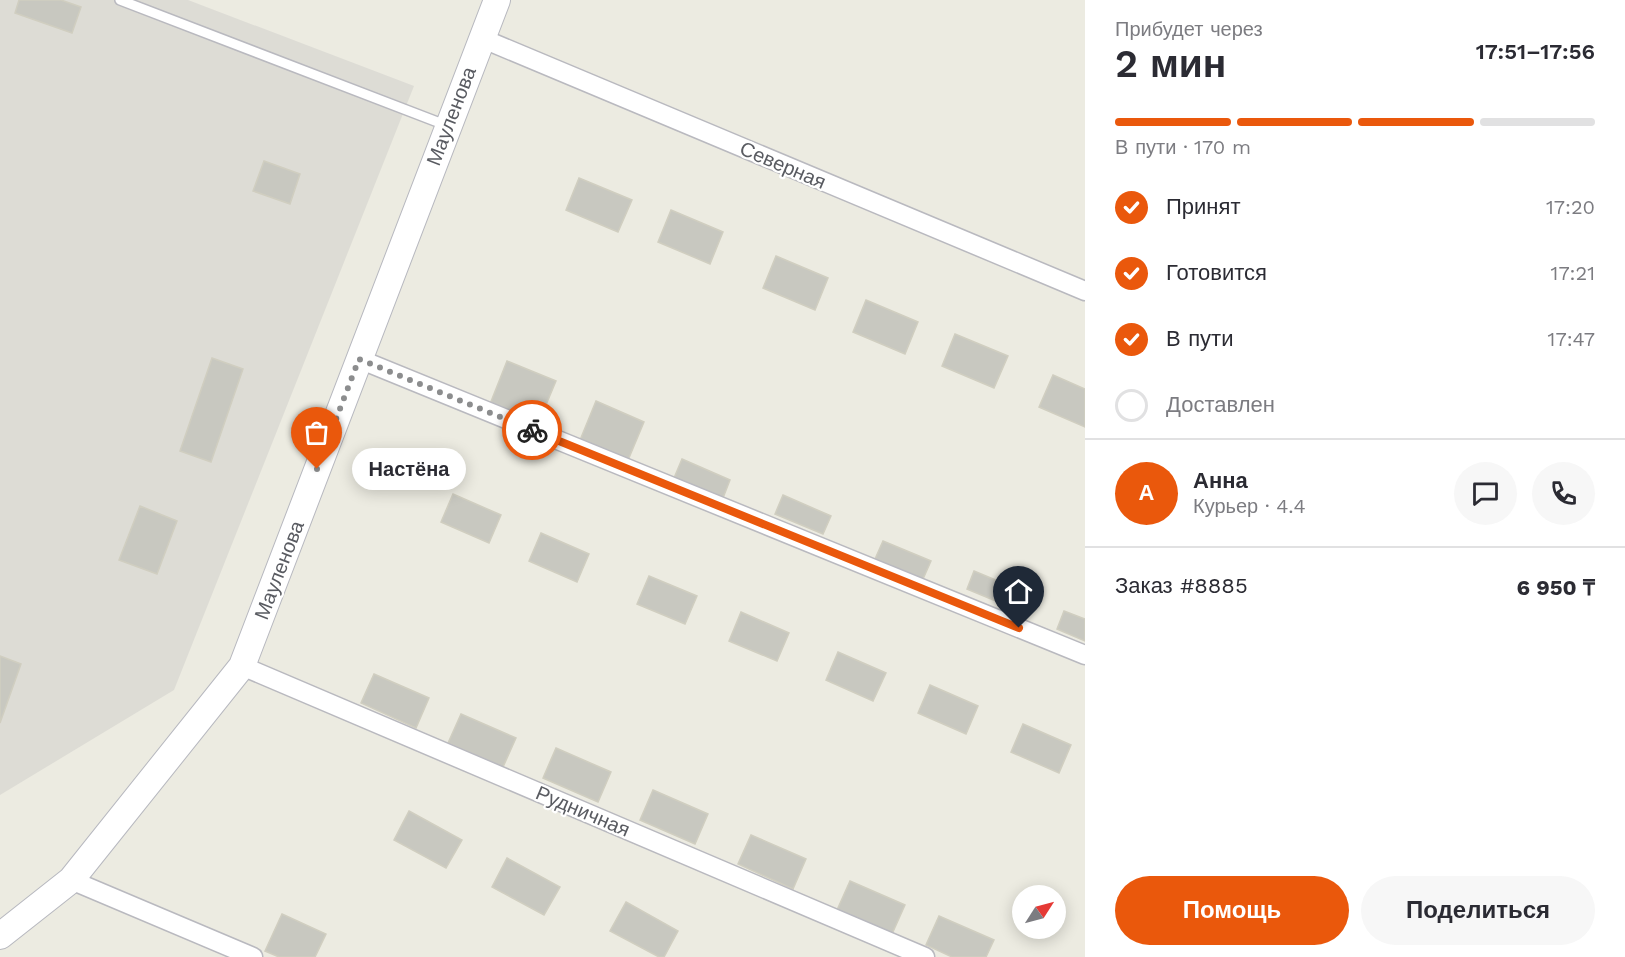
<!DOCTYPE html>
<html lang="ru">
<head>
<meta charset="utf-8">
<style>
	:root { --surface:#fff; --page:#f7f7f7; --text:#2b2b33; --muted:#7c7c81; --line:#e1e1e2; --accent:#ea580c }
	body { margin:0; font-family:"Work Sans",sans-serif; background:var(--page); color:var(--text); height:100vh; display:flex; flex-direction:column; font-size:22px; white-space:nowrap }
	* { box-sizing:border-box; margin:0 }
	p { font-size:20px; color:var(--muted) }
	.icon { flex:none; width:33px; height:33px; fill:none; stroke:currentColor; stroke-width:2; stroke-linecap:round; stroke-linejoin:round }
	.map { position:relative; flex:1; overflow:hidden }
	.drawer { display:flex; flex-direction:column; background:var(--surface); width:540px }
	.drawer>* { flex:none }
	.needle { width:39px; rotate:54deg }
	.tools { position:absolute; left:1012px; top:885px; display:grid; gap:12px }
	.tools a { display:grid; place-items:center; width:54px; height:54px; border-radius:50%; background:var(--surface); box-shadow:0 3px 15px #0003; font-size:30px }
	.pin { position:absolute; display:grid; place-items:center; width:51px; height:51px; color:#fff; margin:-62px -26px; border-radius:50% 50% 50% 0; rotate:-45deg; box-shadow:0 0 6px #0007 }
	.pin .icon { rotate:45deg }
	.courier { position:absolute; display:grid; place-items:center; width:60px; height:60px; margin:-30px; border:4px solid #ea580c; border-radius:50%; background:#fff; color:#222; box-shadow:0 2px 8px #0007 }
	.bubble { position:absolute; height:42px; border-radius:21px; background:var(--surface); box-shadow:0 3px 15px #0003; font-size:20px; font-weight:600; line-height:42px; text-align:center }
	.head em { font-style:normal; font-weight:600 }
	.head div { display:flex; flex-direction:column-reverse }
	.head { display:flex; align-items:center; justify-content:space-between; height:102px; padding:0 30px }
	h1 { font-size:39px; font-weight:600; line-height:45px }
	.bar { display:grid; grid-template-columns:repeat(4,1fr); gap:9px 6px; align-content:center; height:72px; padding:0 30px }
	.bar i { height:8px; border-radius:4px; background:var(--line) }
	.bar .on { background:var(--accent) }
	.bar p { grid-column:span 4 }
	.line { display:flex; align-items:center; gap:15px; padding:0 30px; border-top:2px solid var(--line) }
	.line div { flex:1 }
	.round { display:grid; place-items:center; flex:none; width:63px; height:63px; border-radius:32px; background:var(--page) }
	ol { padding:0 30px; list-style:none }
	li { display:flex; align-items:center; gap:18px; height:66px }
	li p { margin-inline-start:auto }
	li .icon { padding:6px; border-radius:50%; background:var(--accent); color:#fff; stroke-width:4 }
	li:last-child { color:var(--muted) }
	li i { width:33px; height:33px; border:3px solid var(--line); border-radius:50% }
	.cta { display:flex; gap:12px; margin-top:auto; padding:12px 30px }
	.cta a { flex:1; height:69px; border-radius:36px; background:var(--accent); color:#fff; font-size:24px; font-weight:600; line-height:69px; text-align:center }
	.cta a+a { background:var(--page); color:var(--text) }
	main { display:flex; flex:1; min-height:0 }
	.map>svg:first-child { display:block }
	.industrial { fill:#dddcd5 }
	.building { fill:#c8c8c0; stroke:#d0cec0; stroke-width:1.5 }
	.lines { fill:none; stroke-linecap:round; stroke-linejoin:round }
	.lane-casing { stroke:#b9b9bf; stroke-width:12 }
	.street-casing { stroke:#b9b9bf; stroke-width:21 }
	.secondary-casing { stroke:#b7b8bf; stroke-width:28 }
	.lane { stroke:#fff; stroke-width:9 }
	.street { stroke:#fff; stroke-width:18 }
	.secondary { stroke:#fff; stroke-width:26 }
	.done { stroke:#8c8d8e; stroke-width:6; stroke-dasharray:0 10.8 }
	.route { stroke:#ea580c; stroke-width:8 }
	.labels { text-anchor:middle; stroke-width:4.5; stroke-linejoin:round; paint-order:stroke }
	.street-label { font-size:20px; fill:#595b61; stroke:#fff }
</style>
</head>
<body>
<main>
<div class="map">
<svg width="1085" height="957" viewBox="0 0 1085 957">
	<rect width="100%" height="100%" fill="#ecebe1"/>
	<polygon class="industrial" points="0,0 188,0 414,86 174,690 0,795"/>
	<g class="building">
		<polygon points="19,0 61,0 81,7 72,33 15,13"/>
		<polygon points="264,161 300,174 290,204 253,191"/>
		<polygon points="579,178 632,200 618,232 566,210"/>
		<polygon points="671,210 723,232 710,264 658,242"/>
		<polygon points="776,256 828,278 815,310 763,288"/>
		<polygon points="866,300 918,322 905,354 853,332"/>
		<polygon points="955,334 1008,356 994,388 942,366"/>
		<polygon points="212,358 243,369 211,462 180,451"/>
		<polygon points="507,361 556,381 538,424 490,404"/>
		<polygon points="1053,375 1085,389 1085,427 1039,407"/>
		<polygon points="596,401 644,422 626,465 578,445"/>
		<polygon points="682,459 730,480 723,498 674,478"/>
		<polygon points="453,494 501,515 489,543 441,522"/>
		<polygon points="783,495 831,516 823,534 775,514"/>
		<polygon points="140,506 177,521 157,574 119,560"/>
		<polygon points="541,533 589,554 577,582 529,561"/>
		<polygon points="883,541 931,561 923,579 875,559"/>
		<polygon points="974,571 1022,591 1015,609 967,589"/>
		<polygon points="649,576 697,596 685,624 637,604"/>
		<polygon points="1064,611 1085,619 1085,641 1057,629"/>
		<polygon points="741,612 789,633 777,661 729,641"/>
		<polygon points="838,652 886,673 873,701 826,680"/>
		<polygon points="0,656 21,664 0,723"/>
		<polygon points="374,674 429,698 416,728 361,703"/>
		<polygon points="930,685 978,706 966,734 918,713"/>
		<polygon points="461,714 516,738 503,767 448,743"/>
		<polygon points="1023,724 1071,745 1059,773 1011,752"/>
		<polygon points="556,748 611,772 598,802 543,778"/>
		<polygon points="653,790 708,814 695,844 640,820"/>
		<polygon points="409,811 462,840 446,868 394,840"/>
		<polygon points="751,835 806,859 793,889 738,864"/>
		<polygon points="507,858 560,887 544,915 492,887"/>
		<polygon points="850,881 905,905 892,934 837,910"/>
		<polygon points="626,902 678,931 664,957 659,957 610,931"/>
		<polygon points="282,914 326,934 315,957 279,957 265,951"/>
		<polygon points="939,916 994,940 986,957 952,957 926,945"/>
	</g>
	<g class="lines">
		<g class="lane-casing">
			<polyline id="lane" points="120,0 448,126"/>
		</g>
		<g class="street-casing">
			<g id="street">
				<polyline points="481,38 1085,291"/>
				<polyline points="359,359 1085,655"/>
				<polyline points="242,666 925,957"/>
				<polyline points="71,880 253,957"/>
			</g>
		</g>
		<g class="secondary-casing">
			<polyline id="secondary" points="0,936 71,880 242,666 497,0"/>
		</g>
		<use href="#lane" class="lane"/>
		<use href="#street" class="street"/>
		<use href="#secondary" class="secondary"/>
	</g>
	<g class="lines">
		<polyline class="done" points="317,469 359,359 532,430"/>
		<polyline class="route" points="532,430 1019,628"/>
	</g>
	<g class="labels">
		<g class="street-label">
			<text transform="translate(451 116) rotate(-69)" y="7">Мауленова</text>
			<text transform="translate(783 165) rotate(23)" y="7">Северная</text>
			<text transform="translate(279 570) rotate(-69)" y="7">Мауленова</text>
			<text transform="translate(583 811) rotate(23)" y="7">Рудничная</text>
		</g>
	</g>
</svg>
<div class="tools">
<a><svg class="needle" viewBox="-14 -14 28 28"><path d="M0-13l5 13h-10z" fill="#e53935"/><path d="M0 13l5-13h-10z" fill="#7c7c81"/></svg></a>
</div>
<div class="pin" style="left:317px;top:469px;background:#ea580c"><svg class="icon" aria-label="bag" viewBox="0 0 24 24"><path d="M5 8h14l-1 12H6zM9 8a3 3 0 0 1 6 0"/></svg></div>
<div class="pin" style="left:1019px;top:628px;background:#1f2937"><svg class="icon" aria-label="home" viewBox="0 0 24 24"><path d="M3 11l9-7 9 7M6 9v11h12V9"/></svg></div>
<div class="courier" style="left:532px;top:430px"><svg class="icon" aria-label="bike" viewBox="0 0 24 24"><circle cx="6" cy="16" r="4"/><circle cx="18" cy="16" r="4"/><path d="M6 16l4-8h5l3 8M10 8l3 8H6M13 5h3"/></svg></div>
<div class="bubble" style="left:352px;top:448px;width:114px">Настёна</div>
</div>
<section class="drawer">
<div class="head"><div><h1>2 мин</h1><p>Прибудет через</p></div><em>17:51–17:56</em></div>
<div class="bar"><i class="on"></i><i class="on"></i><i class="on"></i><i></i><p>В пути · 170 m</p></div>
<ol>
<li><svg class="icon" aria-label="check" viewBox="0 0 24 24"><path d="M5 12l5 5 9-10"/></svg>Принят<p>17:20</p></li>
<li><svg class="icon" aria-label="check" viewBox="0 0 24 24"><path d="M5 12l5 5 9-10"/></svg>Готовится<p>17:21</p></li>
<li><svg class="icon" aria-label="check" viewBox="0 0 24 24"><path d="M5 12l5 5 9-10"/></svg>В пути<p>17:47</p></li>
<li><i></i>Доставлен</li>
</ol>
<div class="line" style="height:108px"><b class="round" style="background:var(--accent);color:#fff">А</b><div><b>Анна</b><p>Курьер · 4.4</p></div><a class="round"><svg class="icon" aria-label="chat" viewBox="0 0 24 24"><path d="M4 5h16v11H9l-5 4z"/></svg></a><a class="round"><svg class="icon" aria-label="phone" viewBox="0 0 24 24"><path d="M5 4h4l2 5-3 2q2 4 5 5l2-3 5 2v4C11 20 4 13 5 4z"/></svg></a></div>
<div class="line" style="height:78px"><div>Заказ #8885</div><b>6 950 ₸</b></div>
<div class="cta"><a>Помощь</a><a>Поделиться</a></div>
</section>
</main>
</body>
</html>
